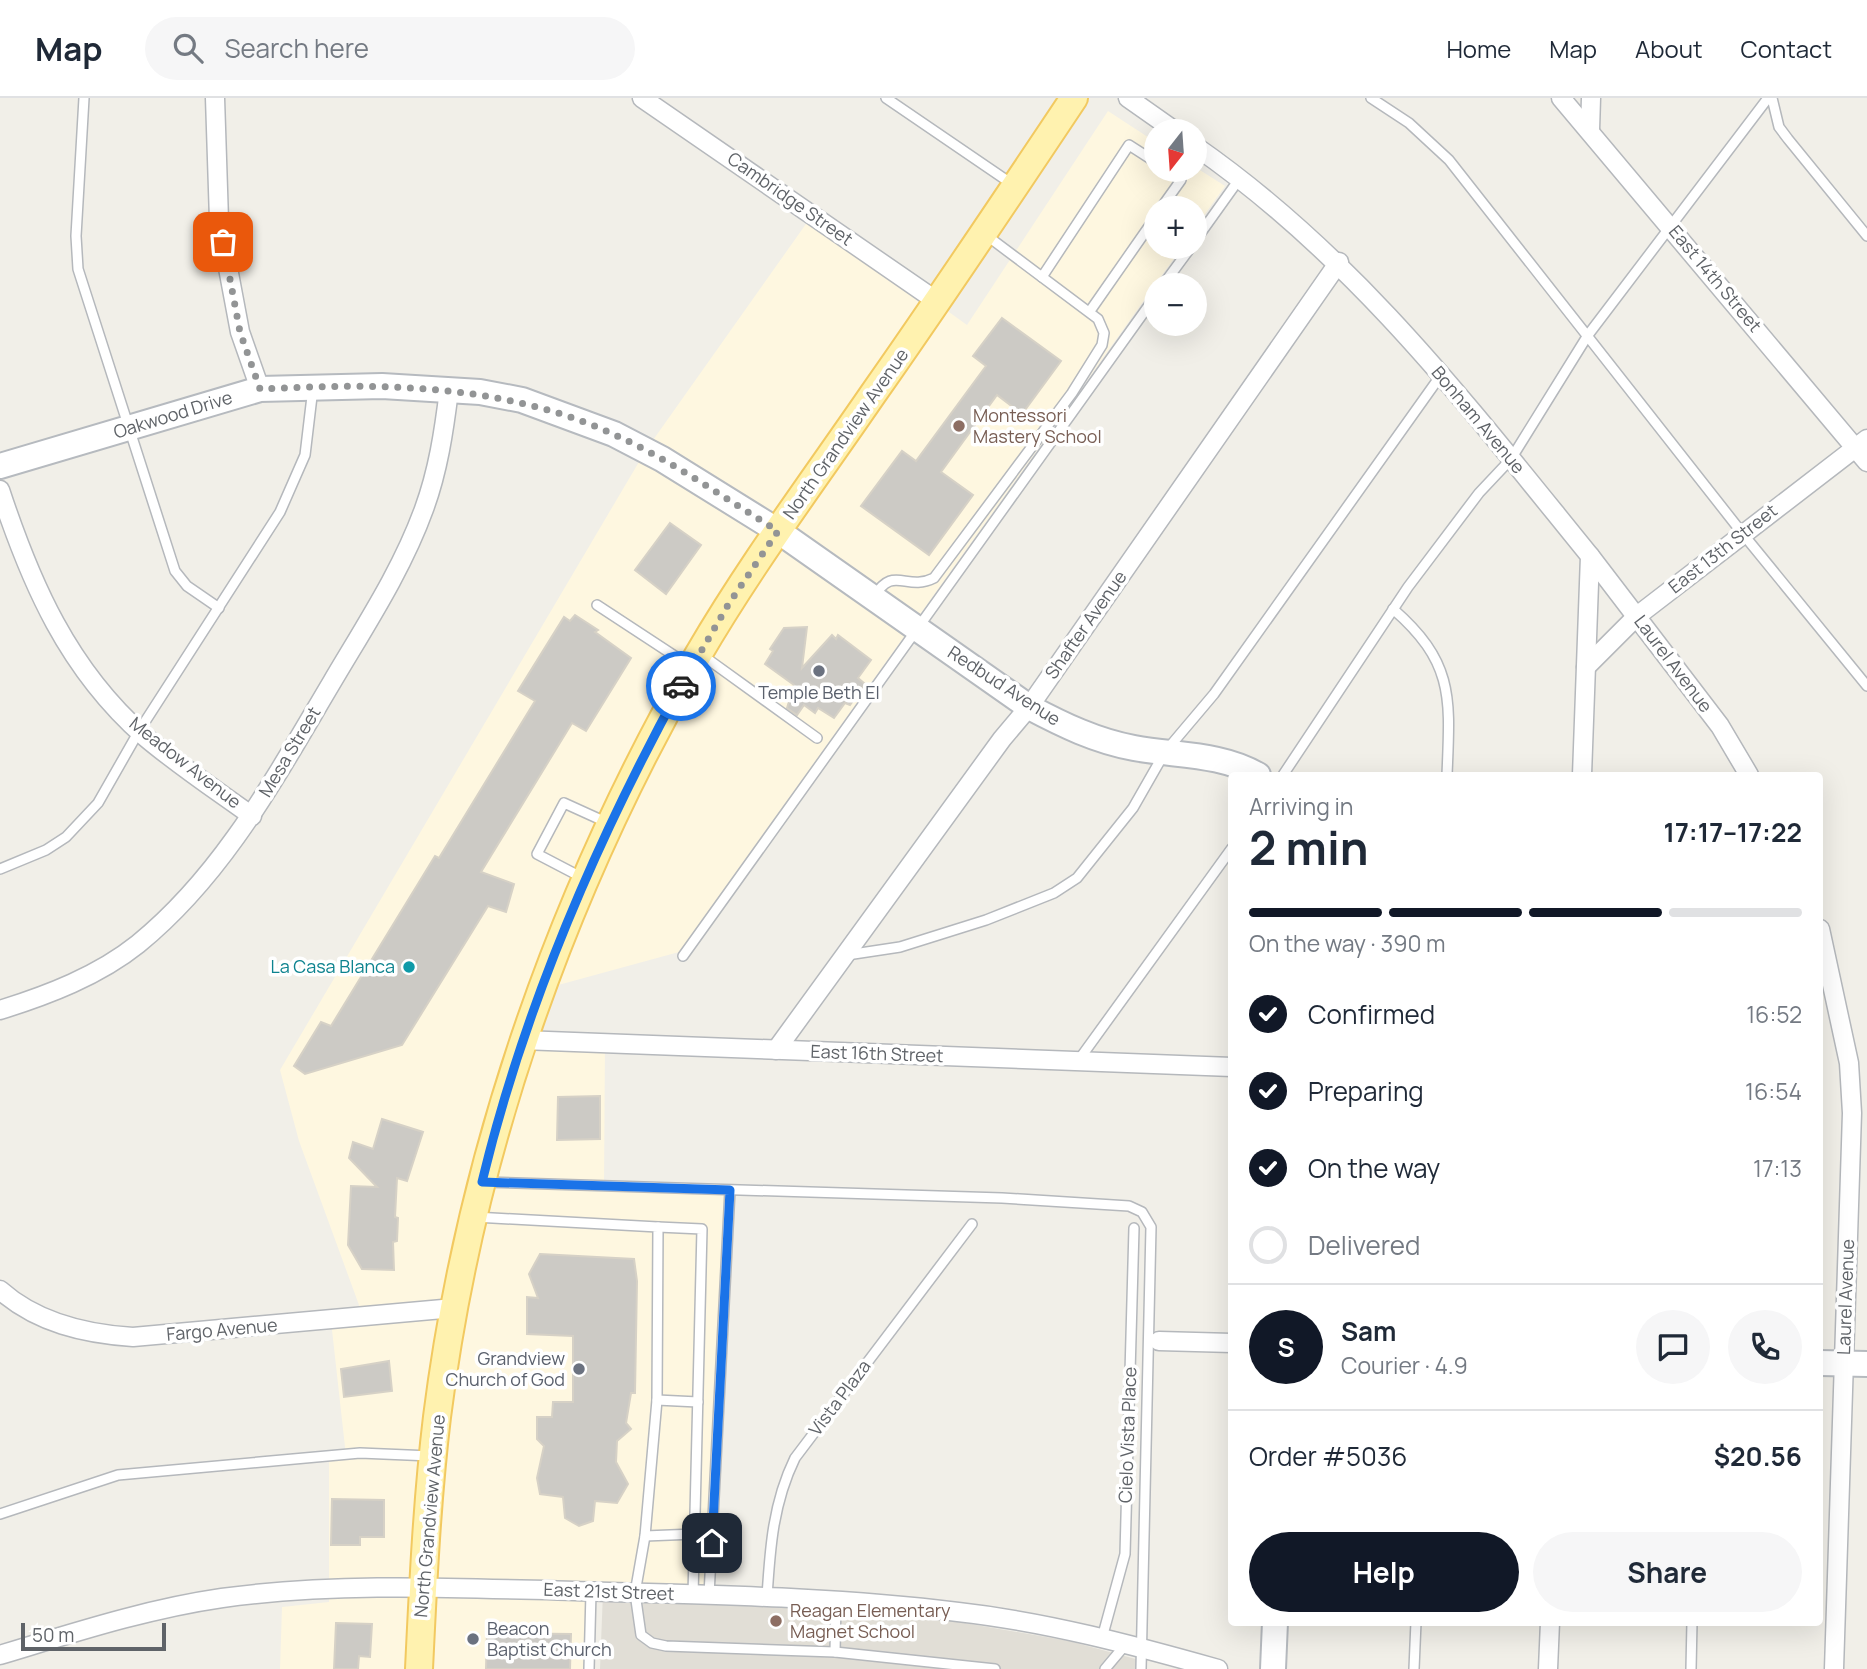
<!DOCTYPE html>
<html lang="en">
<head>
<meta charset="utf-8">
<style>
	:root { --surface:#fff; --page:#f6f6f7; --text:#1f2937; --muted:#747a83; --line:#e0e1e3; --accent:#111827 }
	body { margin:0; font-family:Manrope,sans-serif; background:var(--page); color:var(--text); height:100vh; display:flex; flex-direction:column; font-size:26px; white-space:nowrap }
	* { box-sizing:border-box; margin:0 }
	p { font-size:23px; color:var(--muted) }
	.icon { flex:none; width:38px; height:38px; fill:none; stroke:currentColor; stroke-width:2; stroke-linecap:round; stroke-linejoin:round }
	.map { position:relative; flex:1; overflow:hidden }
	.panel { position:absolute; left:1228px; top:674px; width:595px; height:854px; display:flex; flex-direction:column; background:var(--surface); border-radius:7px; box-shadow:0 7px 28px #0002 }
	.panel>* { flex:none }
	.needle { width:46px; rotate:197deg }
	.controls { position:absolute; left:1144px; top:21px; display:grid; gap:14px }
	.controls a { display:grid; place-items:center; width:63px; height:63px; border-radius:50%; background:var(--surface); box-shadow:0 7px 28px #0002; font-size:35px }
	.scale { position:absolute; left:21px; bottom:18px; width:145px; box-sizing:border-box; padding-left:7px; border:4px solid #5f6368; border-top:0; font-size:19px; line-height:24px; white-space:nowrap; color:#5f6368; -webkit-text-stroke:5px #fff; paint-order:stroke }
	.pin { position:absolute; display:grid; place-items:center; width:60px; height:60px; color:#fff; margin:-30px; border-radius:14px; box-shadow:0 4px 10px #0006 }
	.courier { position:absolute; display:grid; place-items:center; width:70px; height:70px; margin:-35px; border:5px solid #1a73e8; border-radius:50%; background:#fff; color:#222; box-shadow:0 2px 9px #0007 }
	.overview em { font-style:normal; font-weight:700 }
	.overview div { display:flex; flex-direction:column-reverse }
	.overview { display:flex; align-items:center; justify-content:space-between; height:119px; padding:0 21px }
	h1 { font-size:46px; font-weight:700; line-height:52px }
	.bar { display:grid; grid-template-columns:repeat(4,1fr); gap:10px 7px; align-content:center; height:84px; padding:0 21px }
	.bar i { height:9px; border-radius:5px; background:var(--line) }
	.bar .selected { background:var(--accent) }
	.bar p { grid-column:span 4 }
	.line { display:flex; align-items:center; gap:18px; padding:0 21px; border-top:2px solid var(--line) }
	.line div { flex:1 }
	.round { display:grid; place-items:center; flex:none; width:74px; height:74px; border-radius:37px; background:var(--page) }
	ol { padding:0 21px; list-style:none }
	li { display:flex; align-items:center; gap:21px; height:77px }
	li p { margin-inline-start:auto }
	li .icon { padding:7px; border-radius:50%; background:var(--accent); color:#fff; stroke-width:4 }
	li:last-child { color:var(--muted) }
	li i { width:38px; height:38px; border:4px solid var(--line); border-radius:50% }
	.cta { display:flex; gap:14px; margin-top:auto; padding:14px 21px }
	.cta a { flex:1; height:80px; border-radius:42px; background:var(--accent); color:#fff; font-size:28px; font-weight:700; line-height:80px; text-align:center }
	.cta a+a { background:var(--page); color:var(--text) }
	header { display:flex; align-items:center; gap:42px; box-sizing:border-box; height:98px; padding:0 35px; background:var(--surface); border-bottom:2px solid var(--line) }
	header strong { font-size:33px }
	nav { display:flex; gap:38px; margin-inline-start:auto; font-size:24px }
	.search { width:490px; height:63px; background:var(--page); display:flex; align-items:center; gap:18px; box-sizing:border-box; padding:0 24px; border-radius:38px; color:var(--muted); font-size:26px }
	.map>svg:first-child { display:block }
	.commercial { fill:#fef7e0 }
	.education { fill:#e1ded6 }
	.building { fill:#cccac5; stroke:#d6d1c6; stroke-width:2 }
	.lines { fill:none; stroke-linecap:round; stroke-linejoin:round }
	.lane-casing { stroke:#b5b8bc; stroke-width:12 }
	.street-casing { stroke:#b5b8bc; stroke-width:21 }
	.secondary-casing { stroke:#b6babf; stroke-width:28 }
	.primary-casing { stroke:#f2c960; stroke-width:30 }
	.lane { stroke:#fff; stroke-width:9 }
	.street { stroke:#fff; stroke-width:18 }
	.secondary { stroke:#fff; stroke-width:24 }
	.primary { stroke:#fff2af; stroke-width:26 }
	.done { stroke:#929495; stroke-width:7; stroke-dasharray:0 12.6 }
	.route { stroke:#1a73e8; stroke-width:9 }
	.education-dot { fill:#8d6e63; stroke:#fff; stroke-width:2.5 }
	.worship-dot { fill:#6b7280; stroke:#fff; stroke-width:2.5 }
	.culture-dot { fill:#0f9aa8; stroke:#fff; stroke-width:2.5 }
	.labels { text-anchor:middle; stroke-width:7; stroke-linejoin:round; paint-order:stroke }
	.street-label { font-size:18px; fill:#5f6368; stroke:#fff }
	.education-label { font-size:18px; fill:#785e54; stroke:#fff; text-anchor:start }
	.worship-label { font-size:18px; fill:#5b616d; stroke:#fff }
	.culture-label { font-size:18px; fill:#0d838f; stroke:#fff; text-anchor:end }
</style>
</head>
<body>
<header>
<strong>Map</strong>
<div class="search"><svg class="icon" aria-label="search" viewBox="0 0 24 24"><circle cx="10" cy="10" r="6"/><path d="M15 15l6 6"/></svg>Search here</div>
<nav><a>Home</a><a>Map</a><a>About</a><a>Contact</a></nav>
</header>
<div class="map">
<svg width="1867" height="1571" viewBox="0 0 1867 1571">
	<rect width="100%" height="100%" fill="#f1efe8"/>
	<polygon class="commercial" points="1108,13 1157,45 1157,72 1195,69 1225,88 1195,130 1195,110 1157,110 1157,149 1182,149 679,854 540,892 522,942 605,946 604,1088 727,1095 712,1497 589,1494 586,1571 280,1571 282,1509 329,1504 329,1363 346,1358 331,1223 363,1218 299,1043 280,972 646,352 813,116 967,227"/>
	<polygon class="education" points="603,1494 832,1502 1069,1543 1143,1563 1143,1571 600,1571"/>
	<g class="building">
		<polygon points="1002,220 1061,263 1022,316 997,297 941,374 973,397 929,457 861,408 902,353 916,363 986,268 973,258"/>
		<polygon points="670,425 701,447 666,496 635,472"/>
		<polygon points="575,517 598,532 595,534 631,560 586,633 572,625 481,774 514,786 506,814 488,808 402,947 305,976 294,968 321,924 331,928 435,758 439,760 535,603 518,593 564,519 570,523"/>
		<polygon points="807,529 802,570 832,537 836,541 838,537 871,562 858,580 865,586 850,607 845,605 834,620 818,610 815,615 804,607 797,617 787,610 794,587 765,566 773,553 770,551 784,530"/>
		<polygon points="600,998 600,1041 557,1042 558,999"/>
		<polygon points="382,1021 423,1034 407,1083 397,1080 395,1119 398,1120 397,1143 393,1144 394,1172 362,1171 348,1147 351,1088 377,1089 349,1060 353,1044 373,1051"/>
		<polygon points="540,1156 634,1161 637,1183 635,1295 631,1295 626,1325 631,1331 617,1343 616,1364 628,1386 617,1405 595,1403 593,1423 579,1428 565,1420 563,1399 540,1396 537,1380 544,1348 537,1341 537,1319 552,1319 553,1304 573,1304 573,1238 527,1236 527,1199 538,1200 529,1176"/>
		<polygon points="389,1263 392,1293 344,1299 341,1271"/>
		<polygon points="332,1401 384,1402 384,1439 360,1439 360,1447 331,1447"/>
		<polygon points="336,1525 372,1526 370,1559 359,1558 358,1571 334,1571"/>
		<polygon points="487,1535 571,1536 570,1571 486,1571"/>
	</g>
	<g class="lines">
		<g class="lane-casing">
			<g id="lane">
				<polyline points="84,0 76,138 78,171 175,473 187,488 219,510"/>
				<polyline points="886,0 1012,86"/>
				<polyline points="1371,0 1409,25 1449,62 1743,436 1867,588"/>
				<polyline points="1772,0 1779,29 1788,41 1867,138"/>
				<polyline points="1161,110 1181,82 1167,72"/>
				<polyline points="1195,143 1240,80"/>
				<polyline points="1042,179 1129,47 1157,65"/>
				<polyline points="1163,187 1191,149"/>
				<polyline points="1090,213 1157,117"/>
				<path d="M874,499C893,466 906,494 934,480L1072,295L1102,247L1104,235L1098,221L986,137"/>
				<polyline points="597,507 690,568"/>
				<path d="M1393,511C1455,565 1450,601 1447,677"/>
				<polyline points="702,557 817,640"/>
				<polyline points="1283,677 1408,489 1479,395 1511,361 1588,237 1768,0"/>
				<polyline points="0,771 46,752 66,739 98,705 139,633 280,414 305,357 313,290"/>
				<polyline points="583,780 537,756 564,705 608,725"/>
				<polyline points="847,857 900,849 986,822 1054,795 1077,780 1133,710 1165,654 1214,596 1441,277"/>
				<polyline points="683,858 1157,196"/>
				<polyline points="1078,963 1232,750"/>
				<polyline points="484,1084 1002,1100 1129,1108 1142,1114 1151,1129 1141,1571"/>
				<polyline points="475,1119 658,1129 657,1302 645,1438 635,1495 641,1537 652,1545 666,1548 835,1554 995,1571"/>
				<polyline points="658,1129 702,1131 693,1497"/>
				<polyline points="657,1302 698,1304"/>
				<polyline points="0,1416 118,1377 360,1355 431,1358"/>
				<polyline points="645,1438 695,1436"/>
				<polyline points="709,1497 730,1092"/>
				<path d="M767,1499C770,1450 773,1405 795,1360L972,1126"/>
				<polyline points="1102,1540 1125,1456 1134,1130"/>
				<polyline points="835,1554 836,1503"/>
				<polyline points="589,1571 591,1494"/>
				<polyline points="1105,1571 1126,1546"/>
				<polyline points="1414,1571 1416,1524"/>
				<polyline points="1691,1571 1692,1524"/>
			</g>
		</g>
		<g class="street-casing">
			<g id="street">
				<polyline points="215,0 219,122 240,234 260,291"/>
				<polyline points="642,0 938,204"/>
				<polyline points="1128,0 1175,33"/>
				<polyline points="1561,0 1867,364"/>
				<polyline points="1590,32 1591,0"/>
				<path d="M1195,48C1356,160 1468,308 1590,458L1582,677"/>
				<path d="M0,392C31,486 68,571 144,638C178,667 216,692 252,718"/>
				<polyline points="1590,458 1720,628 1749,677"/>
				<polyline points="1586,569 1637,518 1867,341"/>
				<polyline points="1820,831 1849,965 1852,1015 1834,1571"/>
				<path d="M0,912C48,897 98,878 138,846C224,776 276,678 332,584C365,528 402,472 424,411C438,373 444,333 449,292"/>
				<polyline points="522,942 1232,969"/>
				<polyline points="776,952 1002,641 1029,609 1339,164"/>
				<path d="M0,1192C37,1225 85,1236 133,1239L454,1210"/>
				<polyline points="1159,1243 1232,1245"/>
				<path d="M0,1557C73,1535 146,1511 222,1500C338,1484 458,1490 575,1493C703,1497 831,1498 958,1514C1047,1524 1133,1547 1218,1571"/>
				<polyline points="1548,1571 1550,1524"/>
			</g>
		</g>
		<g class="secondary-casing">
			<g id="secondary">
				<path d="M0,368L260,291L382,288L480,294L522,302L614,336L662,361L778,433L1029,609C1063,627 1096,643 1134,650C1176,658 1220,655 1258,677"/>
				<polyline points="1820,1265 1867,1266"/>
				<polyline points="1273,1571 1275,1524"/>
			</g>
		</g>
		<g class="primary-casing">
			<path id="primary" d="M419,1571C423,1487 427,1402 437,1319C471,1050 563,791 698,557C751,466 814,382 873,296C942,198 1008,99 1074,0"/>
		</g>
		<use href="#lane" class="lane"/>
		<use href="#street" class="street"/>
		<use href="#secondary" class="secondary"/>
		<use href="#primary" class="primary"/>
	</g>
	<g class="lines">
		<path class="done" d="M223,144L240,234L260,291C381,285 501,285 613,336C671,362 724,400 778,433L728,507L681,588"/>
		<path class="route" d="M681,588C595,745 524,910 482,1084L730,1092L712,1445"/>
	</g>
	<g class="education-dot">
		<circle cx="959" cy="328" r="7"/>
		<circle cx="776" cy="1523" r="7"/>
	</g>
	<g class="worship-dot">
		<circle cx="819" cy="573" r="7"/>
		<circle cx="579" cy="1271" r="7"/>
		<circle cx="473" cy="1541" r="7"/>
	</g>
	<circle class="culture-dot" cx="409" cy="869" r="7"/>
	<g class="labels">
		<g class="street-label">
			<text transform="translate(790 101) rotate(35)" y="6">Cambridge Street</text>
			<text transform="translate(1715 181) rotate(50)" y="6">East 14th Street</text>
			<text transform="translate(173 317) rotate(-17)" y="6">Oakwood Drive</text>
			<text transform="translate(1478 322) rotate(50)" y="6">Bonham Avenue</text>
			<text transform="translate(846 336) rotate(-55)" y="6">North Grandview Avenue</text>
			<text transform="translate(1723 451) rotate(-38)" y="6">East 13th Street</text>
			<text transform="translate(1086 527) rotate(-55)" y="6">Shafter Avenue</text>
			<text transform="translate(1673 566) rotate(53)" y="6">Laurel Avenue</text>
			<text transform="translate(1004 588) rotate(33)" y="6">Redbud Avenue</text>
			<text transform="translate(290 654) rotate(-59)" y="6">Mesa Street</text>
			<text transform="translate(185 665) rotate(38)" y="6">Meadow Avenue</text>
			<text transform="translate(877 956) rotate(2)" y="6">East 16th Street</text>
			<text transform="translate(1846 1199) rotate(-88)" y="6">Laurel Avenue</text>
			<text transform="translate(222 1232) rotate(-5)" y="6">Fargo Avenue</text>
			<text transform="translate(840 1300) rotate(-53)" y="6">Vista Plaza</text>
			<text transform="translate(1128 1337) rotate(-88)" y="6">Cielo Vista Place</text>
			<text transform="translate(430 1418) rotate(-85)" y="6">North Grandview Avenue</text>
			<text transform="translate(609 1494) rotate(2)" y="6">East 21st Street</text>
		</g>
		<g class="education-label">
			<text x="973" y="324">Montessori<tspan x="973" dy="21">Mastery School</tspan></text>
			<text x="790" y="1519">Reagan Elementary<tspan x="790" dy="21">Magnet School</tspan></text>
		</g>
		<g class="worship-label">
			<text x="819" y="601">Temple Beth El</text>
			<text x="565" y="1267" text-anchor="end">Grandview<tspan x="565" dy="21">Church of God</tspan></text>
			<text x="487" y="1537" text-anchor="start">Beacon<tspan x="487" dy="21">Baptist Church</tspan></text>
		</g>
		<g class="culture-label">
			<text x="395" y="875">La Casa Blanca</text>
		</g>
	</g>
</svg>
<div class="controls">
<a><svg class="needle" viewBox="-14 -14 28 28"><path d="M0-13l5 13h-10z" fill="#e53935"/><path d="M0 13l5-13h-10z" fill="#747a83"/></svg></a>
<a>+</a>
<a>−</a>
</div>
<div class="scale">50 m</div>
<div class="pin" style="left:223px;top:144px;background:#ea580c"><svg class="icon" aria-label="bag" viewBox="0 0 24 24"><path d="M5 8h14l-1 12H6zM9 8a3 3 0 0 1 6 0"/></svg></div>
<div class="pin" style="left:712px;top:1445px;background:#1f2937"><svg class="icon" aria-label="home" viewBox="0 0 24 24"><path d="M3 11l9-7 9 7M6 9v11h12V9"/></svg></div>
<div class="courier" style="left:681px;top:588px"><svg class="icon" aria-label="car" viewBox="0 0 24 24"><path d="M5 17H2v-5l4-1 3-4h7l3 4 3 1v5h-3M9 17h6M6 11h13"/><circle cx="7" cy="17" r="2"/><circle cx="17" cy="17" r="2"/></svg></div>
<section class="panel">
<div class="overview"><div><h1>2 min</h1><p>Arriving in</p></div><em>17:17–17:22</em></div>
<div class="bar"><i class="selected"></i><i class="selected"></i><i class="selected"></i><i></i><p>On the way · 390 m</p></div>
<ol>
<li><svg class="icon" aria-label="check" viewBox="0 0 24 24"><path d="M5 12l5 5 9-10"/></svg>Confirmed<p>16:52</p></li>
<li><svg class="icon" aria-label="check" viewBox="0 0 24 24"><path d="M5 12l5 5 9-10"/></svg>Preparing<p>16:54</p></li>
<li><svg class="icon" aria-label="check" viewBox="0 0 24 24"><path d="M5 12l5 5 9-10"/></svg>On the way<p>17:13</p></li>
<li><i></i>Delivered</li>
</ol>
<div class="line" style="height:126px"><b class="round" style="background:var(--accent);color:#fff">S</b><div><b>Sam</b><p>Courier · 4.9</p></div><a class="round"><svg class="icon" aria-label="chat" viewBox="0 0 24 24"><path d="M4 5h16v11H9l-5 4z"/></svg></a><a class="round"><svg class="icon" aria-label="phone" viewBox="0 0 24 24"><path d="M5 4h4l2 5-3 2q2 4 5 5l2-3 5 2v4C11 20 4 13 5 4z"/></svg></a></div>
<div class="line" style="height:91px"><div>Order #5036</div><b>$20.56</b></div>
<div class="cta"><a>Help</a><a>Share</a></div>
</section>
</div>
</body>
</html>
